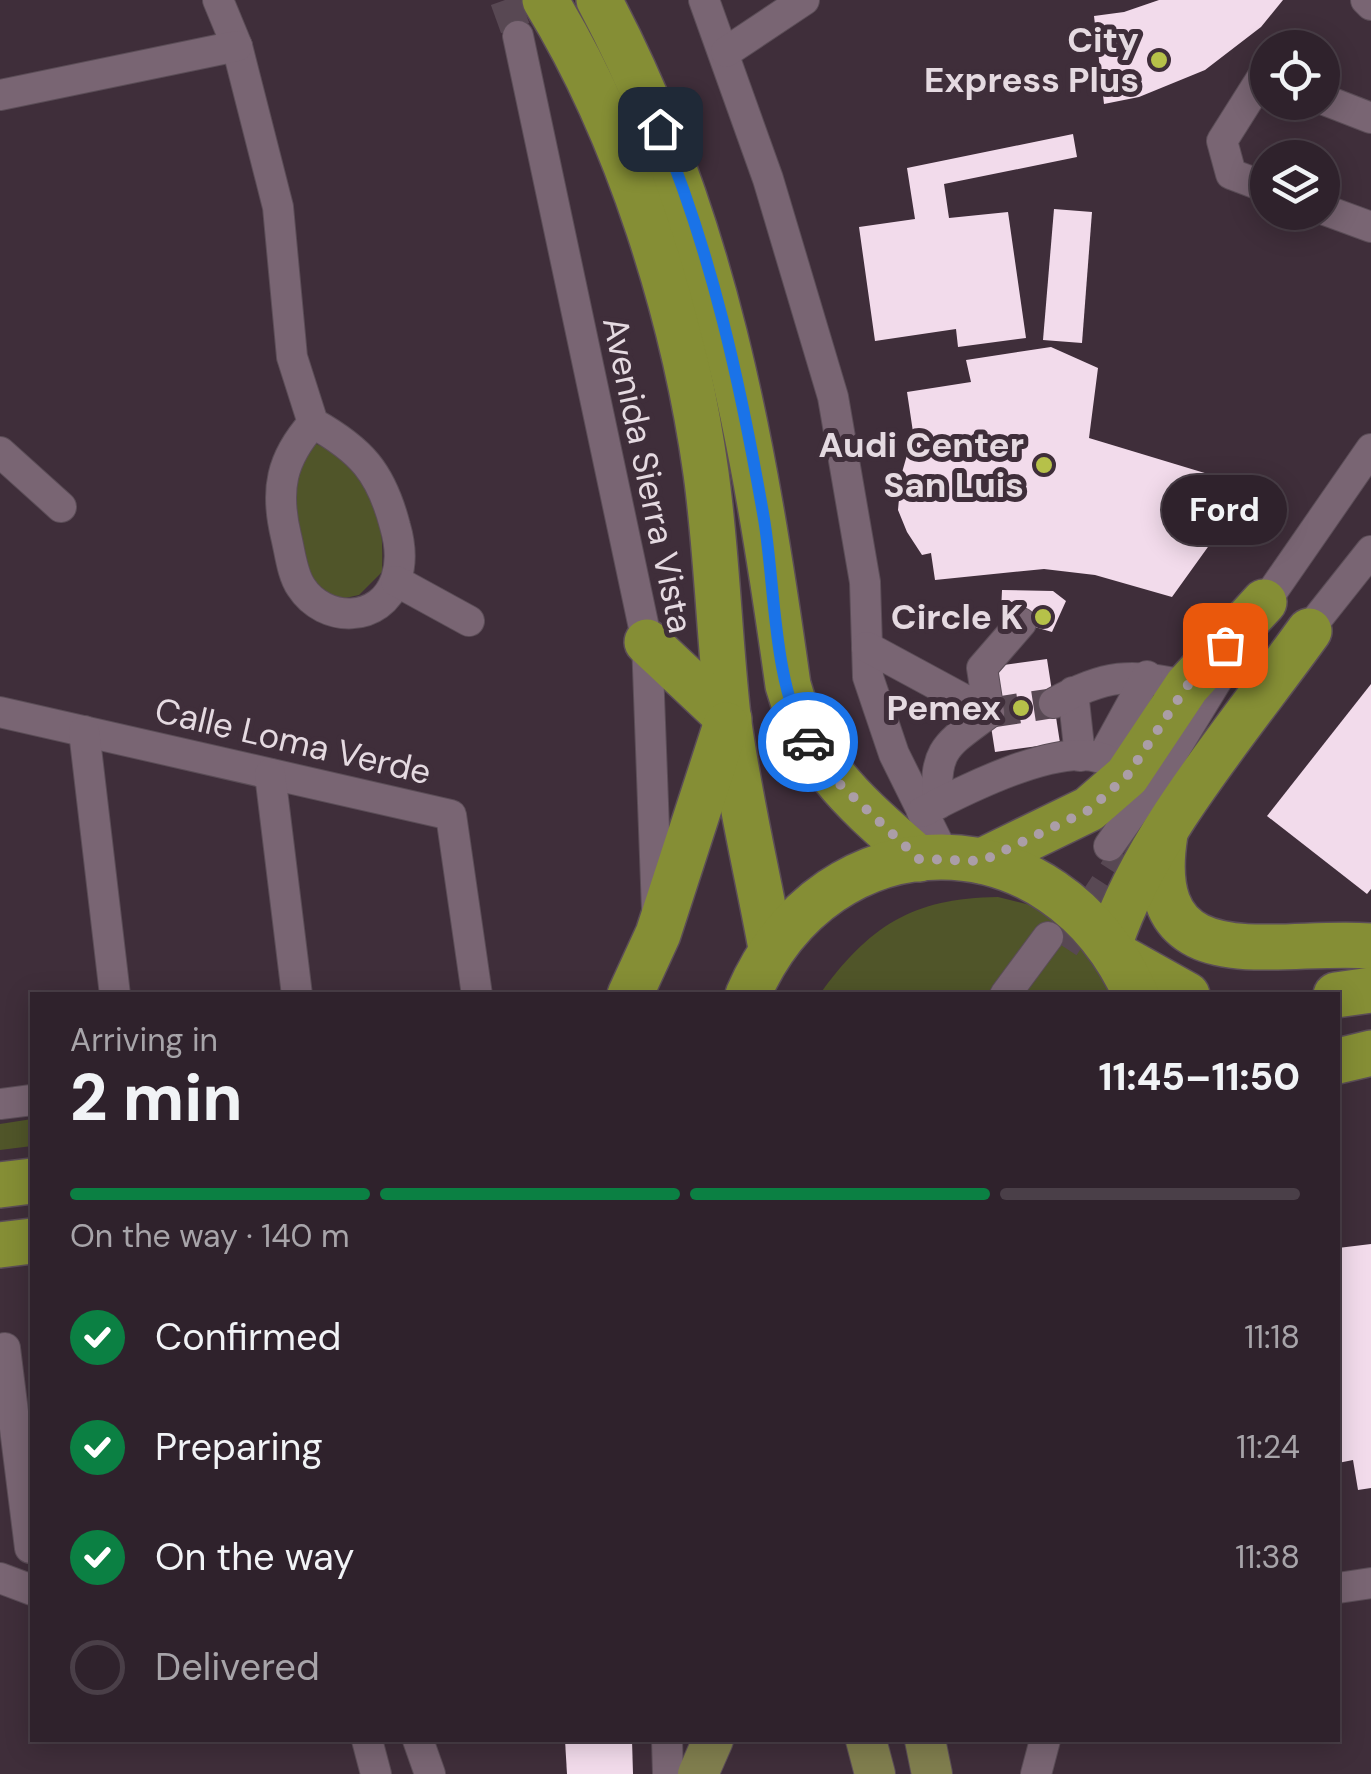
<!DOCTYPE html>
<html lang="en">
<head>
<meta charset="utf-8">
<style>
	:root { --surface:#2f222c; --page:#372a34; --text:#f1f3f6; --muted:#a7a4a9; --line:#4a3f48; --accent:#0b8043 }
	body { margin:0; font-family:"DM Sans",sans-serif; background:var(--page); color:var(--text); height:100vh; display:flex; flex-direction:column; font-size:38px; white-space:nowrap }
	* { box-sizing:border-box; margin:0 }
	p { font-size:32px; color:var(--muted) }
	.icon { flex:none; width:55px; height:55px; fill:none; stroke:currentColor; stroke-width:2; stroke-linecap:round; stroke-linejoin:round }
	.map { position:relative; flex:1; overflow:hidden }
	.sheet { position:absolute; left:30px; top:992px; width:1310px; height:750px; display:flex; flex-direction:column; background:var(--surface); border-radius:0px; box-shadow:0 5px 25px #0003,0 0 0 2px var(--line) }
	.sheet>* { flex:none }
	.fabs { position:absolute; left:1250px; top:30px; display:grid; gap:20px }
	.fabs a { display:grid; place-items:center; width:90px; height:90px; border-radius:50%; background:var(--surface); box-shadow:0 5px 25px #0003,0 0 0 2px var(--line); font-size:50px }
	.pin { position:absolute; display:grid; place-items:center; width:85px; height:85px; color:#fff; margin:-42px; border-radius:20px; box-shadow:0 5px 15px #0006 }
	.courier { position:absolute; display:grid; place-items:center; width:100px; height:100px; margin:-50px; border:8px solid #1a73e8; border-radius:50%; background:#fff; color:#222; box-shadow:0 2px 12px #0007 }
	.bubble { position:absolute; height:70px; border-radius:35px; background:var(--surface); box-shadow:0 5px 25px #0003,0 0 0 2px var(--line); font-size:32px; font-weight:800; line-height:70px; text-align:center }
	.summary em { font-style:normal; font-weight:800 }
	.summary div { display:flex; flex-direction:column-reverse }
	.summary { display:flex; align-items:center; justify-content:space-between; height:170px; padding:0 40px }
	h1 { font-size:65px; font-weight:800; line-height:75px }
	.bar { display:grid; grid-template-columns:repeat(4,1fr); gap:15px 10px; align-content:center; height:120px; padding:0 40px }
	.bar i { height:12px; border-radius:8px; background:var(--line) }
	.bar .current { background:var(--accent) }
	.bar p { grid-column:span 4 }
	ol { padding:0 40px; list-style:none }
	li { display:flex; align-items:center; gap:30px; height:110px }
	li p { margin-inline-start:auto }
	li .icon { padding:10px; border-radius:50%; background:var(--accent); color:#fff; stroke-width:4 }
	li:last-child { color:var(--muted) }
	li i { width:55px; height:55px; border:5px solid var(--line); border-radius:50% }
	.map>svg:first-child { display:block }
	.green { fill:#505529 }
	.building { fill:#f2dbeb }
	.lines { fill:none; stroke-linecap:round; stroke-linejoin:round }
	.minor-tunnel { stroke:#584853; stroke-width:30; stroke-dasharray:30 15; stroke-linecap:butt }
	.minor-casing { stroke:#5b4d57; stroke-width:32 }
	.major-casing { stroke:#5b4d57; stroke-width:42 }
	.highway-casing { stroke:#5b4d57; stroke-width:48 }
	.minor { stroke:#796573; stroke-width:30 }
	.major { stroke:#807e4e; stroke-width:40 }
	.highway { stroke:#858e35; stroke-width:45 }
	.done { stroke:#ab9ea7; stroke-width:10; stroke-dasharray:0 18 }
	.route { stroke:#1a73e8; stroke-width:12 }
	.poi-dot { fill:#b6c149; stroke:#3f2e3a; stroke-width:4 }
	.labels { text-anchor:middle; stroke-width:10; stroke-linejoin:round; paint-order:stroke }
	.poi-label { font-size:35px; font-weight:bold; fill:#e5dae1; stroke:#3f2e3a; text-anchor:end }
	.street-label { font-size:35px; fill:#e5dae1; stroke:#3f2e3a }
</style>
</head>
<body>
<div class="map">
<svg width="1371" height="1774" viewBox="0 0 1371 1774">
	<rect width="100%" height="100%" fill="#3f2e3a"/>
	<g class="green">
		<path d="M314,443C376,468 384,510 382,572L359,595L336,600L312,579L289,492L296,465Z"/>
		<path d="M998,897L1047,909L1106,962L1118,995H819C869,926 912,898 998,897Z"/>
		<polygon points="32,1119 32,1146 0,1150 0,1124"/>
	</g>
	<g class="building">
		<polygon points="1159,0 1283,0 1261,27 1205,70 1139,97 1104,104 1094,16 1124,12"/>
		<polygon points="1073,134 1077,157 944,184 949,218 1008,212 1026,338 958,347 956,329 875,341 859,227 915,219 907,168"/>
		<polygon points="1054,209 1092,212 1082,343 1043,340"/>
		<polygon points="1051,347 1098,368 1089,438 1251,487 1172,597 1095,575 1044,569 935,580 931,553 922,555 907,532 898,510 901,476 907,455 916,452 907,392 971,382 966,360"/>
		<polygon points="1002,590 1053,591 1066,601 1052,632 1021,623 1027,610 1001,612"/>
		<polygon points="1047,659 1060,743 995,752 982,668"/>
		<polygon points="1371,684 1371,889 1367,894 1267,816"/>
		<polygon points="1371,1244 1371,1488 1358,1490 1353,1460 1338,1463 1338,1248"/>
		<polygon points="565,1740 632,1740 633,1774 567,1774"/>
	</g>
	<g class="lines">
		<g class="minor-tunnel">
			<polyline points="505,0 518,36"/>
			<polyline points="989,713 1054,703"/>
			<polyline points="1064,947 1124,855"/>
		</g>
		<g class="minor-casing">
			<g id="minor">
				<path d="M218,0L237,46L278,207L292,357L313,423C361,450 381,472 395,526C400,543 402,562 396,579C381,624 324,623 301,587C292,574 290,552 286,536C275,490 281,459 313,423"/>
				<polyline points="704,0 768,179 833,397 865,582 868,677 894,754 945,857"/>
				<polyline points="1366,0 1371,5"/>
				<polyline points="518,36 647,642 657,910"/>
				<polyline points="726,52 804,0"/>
				<polyline points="1268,78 1263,76 1222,141 1231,174 1268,188"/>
				<polyline points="0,95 237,46"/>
				<polyline points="1322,99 1371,118"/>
				<polyline points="1322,209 1371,227"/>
				<polyline points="0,452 61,507"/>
				<polyline points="396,581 469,621"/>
				<polyline points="1256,615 1371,449"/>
				<polyline points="1298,643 1371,551"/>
				<polyline points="867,647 989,713 982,668 1021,623"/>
				<polyline points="1073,692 1080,756"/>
				<path d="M1054,703C1103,675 1133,672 1187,686"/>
				<polyline points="0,712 451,815 477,995"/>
				<polyline points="84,731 115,995"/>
				<polyline points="1102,758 1147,676"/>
				<polyline points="270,774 297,995"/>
				<path d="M938,804C933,748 948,744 989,713"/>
				<path d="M922,812C962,791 1056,743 1101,758C1110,760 1120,770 1127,776"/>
				<polyline points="1109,846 1161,772 1225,667"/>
				<polyline points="1005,995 1048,937"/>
				<polyline points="0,1104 32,1100"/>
				<polyline points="0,1349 5,1348 30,1548"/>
				<polyline points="0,1578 32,1590"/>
				<polyline points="1338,1588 1371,1583"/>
				<polyline points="367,1740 376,1774"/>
				<polyline points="418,1740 430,1774"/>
				<polyline points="667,1740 668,1774"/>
				<polyline points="1036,1774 1045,1740"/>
			</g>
		</g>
		<g class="major-casing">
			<g id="major">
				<polyline points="866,1740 875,1774"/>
				<polyline points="925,1740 932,1774"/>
				<polyline points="698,1774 713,1740"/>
			</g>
		</g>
		<g class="highway-casing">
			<g id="highway">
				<path d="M545,0C628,135 684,316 706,473C717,553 719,635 728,716C738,793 757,871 771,948"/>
				<path d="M599,0C715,218 754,443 788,685C811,768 856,803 919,859"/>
				<polyline points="647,642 729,719"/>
				<path d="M1165,834C1141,986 1277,938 1371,946"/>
				<polyline points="982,861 1089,809 1127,776 1187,686 1264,602"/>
				<path d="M1110,943C1145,836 1243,723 1309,631"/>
				<polyline points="1119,957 1187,995"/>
				<polyline points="630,995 658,934 726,725"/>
				<path d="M748,995C828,810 1055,812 1136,995"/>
				<polyline points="1336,995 1371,990"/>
				<polyline points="1338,1061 1371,1053"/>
				<polyline points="0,1185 32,1181"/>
				<polyline points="0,1245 32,1241"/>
			</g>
		</g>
		<use href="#minor" class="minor"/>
		<use href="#major" class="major"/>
		<use href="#highway" class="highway"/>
	</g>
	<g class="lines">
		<polyline class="done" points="808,742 829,774 919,859 982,861 1089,810 1127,776 1187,686 1225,645"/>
		<path class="route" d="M660,129C712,254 741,386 764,519C775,584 773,686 808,742"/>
	</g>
	<g class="poi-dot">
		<circle cx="1159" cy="60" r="10"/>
		<circle cx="1044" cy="465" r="10"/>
		<circle cx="1043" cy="617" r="10"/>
		<circle cx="1021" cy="708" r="10"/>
	</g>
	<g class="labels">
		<g class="poi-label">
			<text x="1139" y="52">City<tspan x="1139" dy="40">Express Plus</tspan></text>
			<text x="1024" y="457">Audi Center<tspan x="1024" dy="40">San Luis</tspan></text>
			<text x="1023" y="629">Circle K</text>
			<text x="1001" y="720">Pemex</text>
		</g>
		<g class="street-label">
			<text transform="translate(648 475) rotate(78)" y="12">Avenida Sierra Vista</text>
			<text transform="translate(293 741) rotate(13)" y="12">Calle Loma Verde</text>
		</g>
	</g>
</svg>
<div class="fabs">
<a><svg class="icon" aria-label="locate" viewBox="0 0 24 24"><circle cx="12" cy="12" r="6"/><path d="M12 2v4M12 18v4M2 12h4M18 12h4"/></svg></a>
<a><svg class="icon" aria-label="layers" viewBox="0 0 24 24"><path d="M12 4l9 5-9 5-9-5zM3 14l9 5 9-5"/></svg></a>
</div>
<div class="pin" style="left:1225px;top:645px;background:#ea580c"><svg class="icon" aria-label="bag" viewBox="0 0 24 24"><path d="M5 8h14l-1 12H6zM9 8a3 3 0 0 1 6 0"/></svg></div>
<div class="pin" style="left:660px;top:129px;background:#1f2937"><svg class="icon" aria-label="home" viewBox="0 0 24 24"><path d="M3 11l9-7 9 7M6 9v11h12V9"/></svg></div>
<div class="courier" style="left:808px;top:742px"><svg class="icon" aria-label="car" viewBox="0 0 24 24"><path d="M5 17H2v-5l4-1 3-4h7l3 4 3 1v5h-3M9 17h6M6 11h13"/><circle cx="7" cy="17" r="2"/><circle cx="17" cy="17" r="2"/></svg></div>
<div class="bubble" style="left:1162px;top:475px;width:125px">Ford</div>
<section class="sheet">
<div class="summary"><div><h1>2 min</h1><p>Arriving in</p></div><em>11:45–11:50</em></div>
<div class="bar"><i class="current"></i><i class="current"></i><i class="current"></i><i></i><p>On the way · 140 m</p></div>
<ol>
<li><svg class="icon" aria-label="check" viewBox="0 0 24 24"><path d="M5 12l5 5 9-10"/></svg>Confirmed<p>11:18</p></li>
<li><svg class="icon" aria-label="check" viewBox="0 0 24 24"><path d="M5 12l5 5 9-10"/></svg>Preparing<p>11:24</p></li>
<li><svg class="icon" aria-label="check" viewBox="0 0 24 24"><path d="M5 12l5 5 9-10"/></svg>On the way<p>11:38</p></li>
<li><i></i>Delivered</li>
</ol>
</section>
</div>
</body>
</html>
